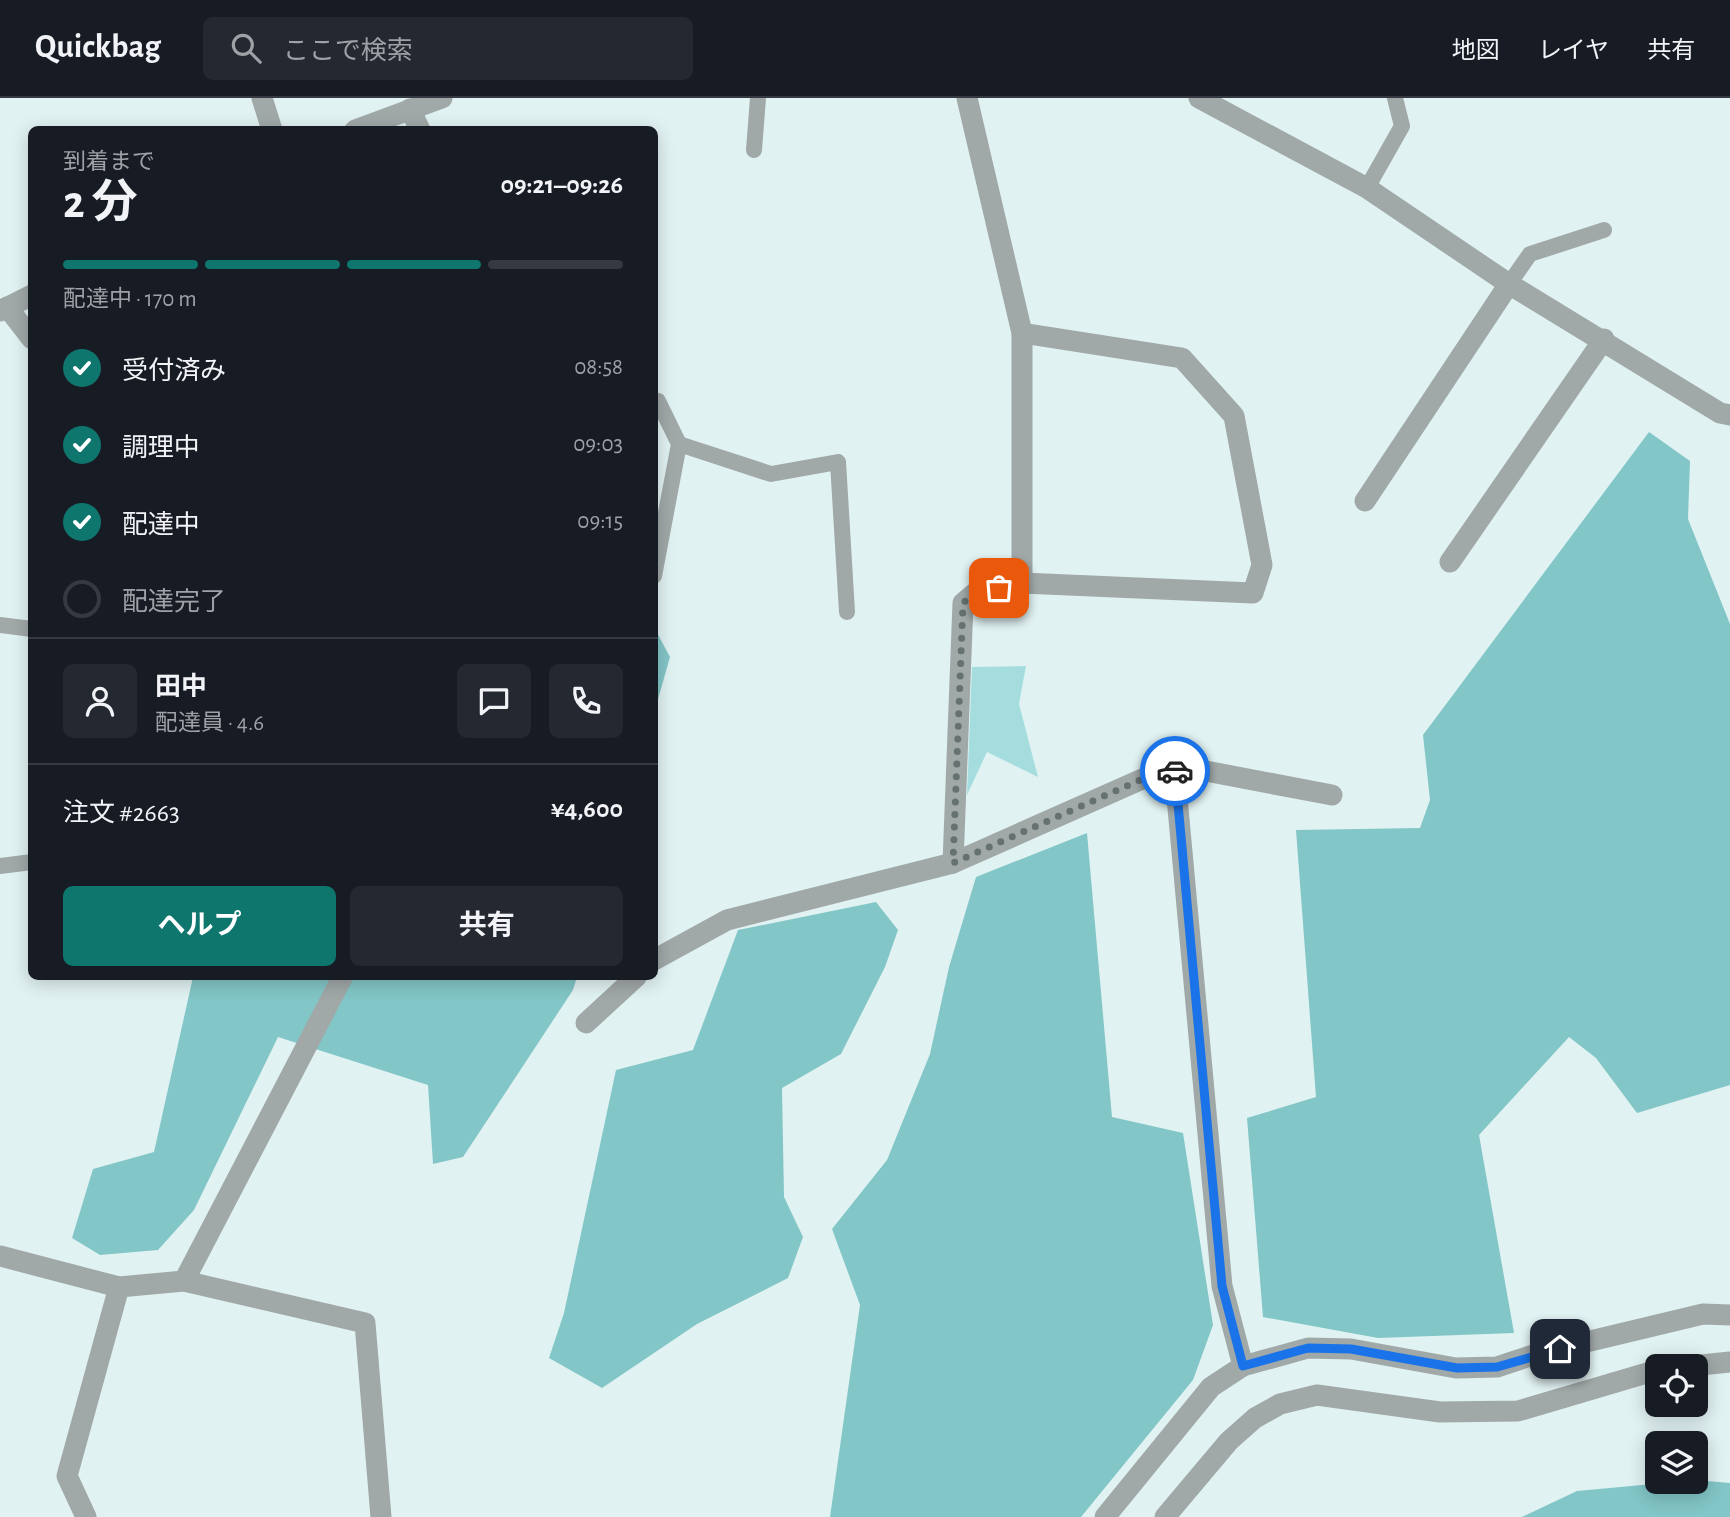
<!DOCTYPE html>
<html lang="ja">
<head>
<meta charset="utf-8">
<style>
	:root { --surface:#171b24; --page:#242831; --text:#f1f3f6; --muted:#9ea1a6; --line:#363941; --accent:#0f766e }
	body { margin:0; font-family:"Alegreya Sans","Noto Sans JP",sans-serif; background:var(--page); color:var(--text); height:100vh; display:flex; flex-direction:column; font-size:26px; white-space:nowrap }
	* { box-sizing:border-box; margin:0 }
	p { font-size:23px; color:var(--muted) }
	.icon { flex:none; width:38px; height:38px; fill:none; stroke:currentColor; stroke-width:2; stroke-linecap:round; stroke-linejoin:round }
	.map { position:relative; flex:1; overflow:hidden }
	.sheet { position:absolute; left:28px; top:28px; width:630px; height:854px; display:flex; flex-direction:column; background:var(--surface); border-radius:10px; box-shadow:0 4px 18px #0003 }
	.sheet>* { flex:none }
	.fabs { position:absolute; left:1645px; top:1256px; display:grid; gap:14px }
	.fabs a { display:grid; place-items:center; width:63px; height:63px; border-radius:10px; background:var(--surface); box-shadow:0 4px 18px #0003; font-size:35px }
	.pin { position:absolute; display:grid; place-items:center; width:60px; height:60px; color:#fff; margin:-30px; border-radius:14px; box-shadow:0 4px 10px #0006 }
	.courier { position:absolute; display:grid; place-items:center; width:70px; height:70px; margin:-35px; border:5px solid #1a73e8; border-radius:50%; background:#fff; color:#222; box-shadow:0 2px 9px #0007 }
	.head em { font-style:normal; font-weight:700 }
	.head div { display:flex; flex-direction:column-reverse }
	.head { display:flex; align-items:center; justify-content:space-between; height:119px; padding:0 35px }
	h1 { font-size:46px; font-weight:700; line-height:52px }
	.bar { display:grid; grid-template-columns:repeat(4,1fr); gap:10px 7px; align-content:center; height:84px; padding:0 35px }
	.bar i { height:9px; border-radius:5px; background:var(--line) }
	.bar .current { background:var(--accent) }
	.bar p { grid-column:span 4 }
	.line { display:flex; align-items:center; gap:18px; padding:0 35px; border-top:2px solid var(--line) }
	.line div { flex:1 }
	.round { display:grid; place-items:center; flex:none; width:74px; height:74px; border-radius:10px; background:var(--page) }
	ol { padding:0 35px; list-style:none }
	li { display:flex; align-items:center; gap:21px; height:77px }
	li p { margin-inline-start:auto }
	li .icon { padding:7px; border-radius:50%; background:var(--accent); color:#fff; stroke-width:4 }
	li:last-child { color:var(--muted) }
	li i { width:38px; height:38px; border:4px solid var(--line); border-radius:50% }
	.cta { display:flex; gap:14px; margin-top:auto; padding:14px 35px }
	.cta a { flex:1; height:80px; border-radius:10px; background:var(--accent); color:#fff; font-size:28px; font-weight:700; line-height:80px; text-align:center }
	.cta a+a { background:var(--page); color:var(--text) }
	header { display:flex; align-items:center; gap:42px; box-sizing:border-box; height:98px; padding:0 35px; background:var(--surface); border-bottom:2px solid var(--line) }
	header strong { font-size:33px }
	nav { display:flex; gap:38px; margin-inline-start:auto; font-size:24px }
	.search { width:490px; height:63px; background:var(--page); display:flex; align-items:center; gap:18px; box-sizing:border-box; padding:0 24px; border-radius:10px; color:var(--muted); font-size:26px }
	.map>svg:first-child { display:block }
	.green { fill:#a5dddf }
	.forest { fill:#83c6c7 }
	.lines { fill:none; stroke-linecap:round; stroke-linejoin:round }
	.lane { stroke:#a1a8a8; stroke-width:16 }
	.street { stroke:#a1a8a8; stroke-width:21 }
	.done { stroke:#667171; stroke-width:7; stroke-dasharray:0 12.6 }
	.route { stroke:#1a73e8; stroke-width:9 }
</style>
</head>
<body>
<header>
<strong>Quickbag</strong>
<div class="search"><svg class="icon" aria-label="search" viewBox="0 0 24 24"><circle cx="10" cy="10" r="6"/><path d="M15 15l6 6"/></svg>ここで検索</div>
<nav><a>地図</a><a>レイヤ</a><a>共有</a></nav>
</header>
<div class="map">
<svg width="1730" height="1419" viewBox="0 0 1730 1419">
	<rect width="100%" height="100%" fill="#e1f2f2"/>
	<polygon class="green" points="1026,568 1019,606 1038,679 987,654 967,697 972,569"/>
	<g class="forest">
		<polygon points="1649,334 1690,363 1688,421 1730,526 1730,987 1637,1015 1596,960 1569,939 1479,1037 1514,1235 1378,1240 1263,1219 1247,1020 1316,999 1296,732 1420,730 1430,702 1423,637"/>
		<polygon points="655,531 670,559 655,612"/>
		<polygon points="1087,735 1112,1019 1183,1035 1213,1227 1193,1282 1081,1419 830,1419 860,1207 832,1131 887,1062 930,956 949,869 976,779"/>
		<polygon points="876,804 898,832 885,869 841,956 782,990 784,1099 803,1139 788,1180 697,1226 602,1290 549,1260 564,1215 616,972 693,952 738,832"/>
		<polygon points="193,879 577,879 573,892 463,1059 433,1066 428,987 278,939 194,1112 158,1152 100,1157 72,1140 93,1071 154,1054"/>
		<polygon points="1696,1382 1730,1385 1730,1419 1522,1419 1577,1393"/>
	</g>
	<g class="lines">
		<g class="lane">
			<polyline points="754,52 758,0"/>
			<polyline points="1367,90 1402,28 1395,0"/>
			<polyline points="1509,186 1530,156 1604,132"/>
			<polyline points="654,303 658,303 679,346 654,478"/>
			<polyline points="679,346 771,376 838,364 847,514"/>
			<polyline points="0,527 32,531"/>
			<polyline points="0,768 32,764"/>
		</g>
		<g class="street">
			<polyline points="262,0 272,32"/>
			<polyline points="967,0 1022,235 1022,485"/>
			<polyline points="1199,0 1367,90 1509,186 1720,315 1730,317"/>
			<polyline points="410,11 420,32"/>
			<polyline points="355,32 442,0"/>
			<polyline points="7,209 32,241"/>
			<polyline points="0,213 32,197"/>
			<polyline points="1365,403 1509,186"/>
			<polyline points="1450,464 1604,241"/>
			<polyline points="953,765 1174,667"/>
			<polyline points="654,862 727,822 953,765 963,505 976,494 1022,485 1253,495 1262,467 1234,318 1182,260 1022,235"/>
			<polyline points="586,925 637,878"/>
			<polyline points="0,1158 119,1189 184,1183 365,1225 381,1419"/>
			<polyline points="184,1183 343,878"/>
			<polyline points="1243,1268 1222,1188 1174,667 1332,697"/>
			<polyline points="1682,1269 1730,1264"/>
			<polyline points="86,1419 67,1378 119,1189"/>
			<polyline points="1105,1419 1211,1289 1243,1268 1308,1250 1351,1251 1456,1270 1497,1269 1536,1256 1703,1216 1730,1217"/>
			<polyline points="1165,1419 1229,1343 1255,1320 1280,1306 1317,1297 1440,1314 1518,1313 1657,1272"/>
		</g>
	</g>
	<g class="lines">
		<polyline class="done" points="999,490 976,494 963,505 953,765 1174,667 1175,673"/>
		<polyline class="route" points="1175,673 1222,1188 1243,1268 1308,1250 1351,1251 1457,1270 1497,1269 1560,1251"/>
	</g>
</svg>
<div class="fabs">
<a><svg class="icon" aria-label="locate" viewBox="0 0 24 24"><circle cx="12" cy="12" r="6"/><path d="M12 2v4M12 18v4M2 12h4M18 12h4"/></svg></a>
<a><svg class="icon" aria-label="layers" viewBox="0 0 24 24"><path d="M12 4l9 5-9 5-9-5zM3 14l9 5 9-5"/></svg></a>
</div>
<div class="pin" style="left:999px;top:490px;background:#ea580c"><svg class="icon" aria-label="bag" viewBox="0 0 24 24"><path d="M5 8h14l-1 12H6zM9 8a3 3 0 0 1 6 0"/></svg></div>
<div class="pin" style="left:1560px;top:1251px;background:#1f2937"><svg class="icon" aria-label="home" viewBox="0 0 24 24"><path d="M3 11l9-7 9 7M6 9v11h12V9"/></svg></div>
<div class="courier" style="left:1175px;top:673px"><svg class="icon" aria-label="car" viewBox="0 0 24 24"><path d="M5 17H2v-5l4-1 3-4h7l3 4 3 1v5h-3M9 17h6M6 11h13"/><circle cx="7" cy="17" r="2"/><circle cx="17" cy="17" r="2"/></svg></div>
<section class="sheet">
<div class="head"><div><h1>2 分</h1><p>到着まで</p></div><em>09:21–09:26</em></div>
<div class="bar"><i class="current"></i><i class="current"></i><i class="current"></i><i></i><p>配達中 · 170 m</p></div>
<ol>
<li><svg class="icon" aria-label="check" viewBox="0 0 24 24"><path d="M5 12l5 5 9-10"/></svg>受付済み<p>08:58</p></li>
<li><svg class="icon" aria-label="check" viewBox="0 0 24 24"><path d="M5 12l5 5 9-10"/></svg>調理中<p>09:03</p></li>
<li><svg class="icon" aria-label="check" viewBox="0 0 24 24"><path d="M5 12l5 5 9-10"/></svg>配達中<p>09:15</p></li>
<li><i></i>配達完了</li>
</ol>
<div class="line" style="height:126px"><a class="round"><svg class="icon" aria-label="person" viewBox="0 0 24 24"><circle cx="12" cy="8" r="4"/><path d="M4 21q1-7 8-7t8 7"/></svg></a><div><b>田中</b><p>配達員 · 4.6</p></div><a class="round"><svg class="icon" aria-label="chat" viewBox="0 0 24 24"><path d="M4 5h16v11H9l-5 4z"/></svg></a><a class="round"><svg class="icon" aria-label="phone" viewBox="0 0 24 24"><path d="M5 4h4l2 5-3 2q2 4 5 5l2-3 5 2v4C11 20 4 13 5 4z"/></svg></a></div>
<div class="line" style="height:91px"><div>注文 #2663</div><b>¥4,600</b></div>
<div class="cta"><a>ヘルプ</a><a>共有</a></div>
</section>
</div>
</body>
</html>
